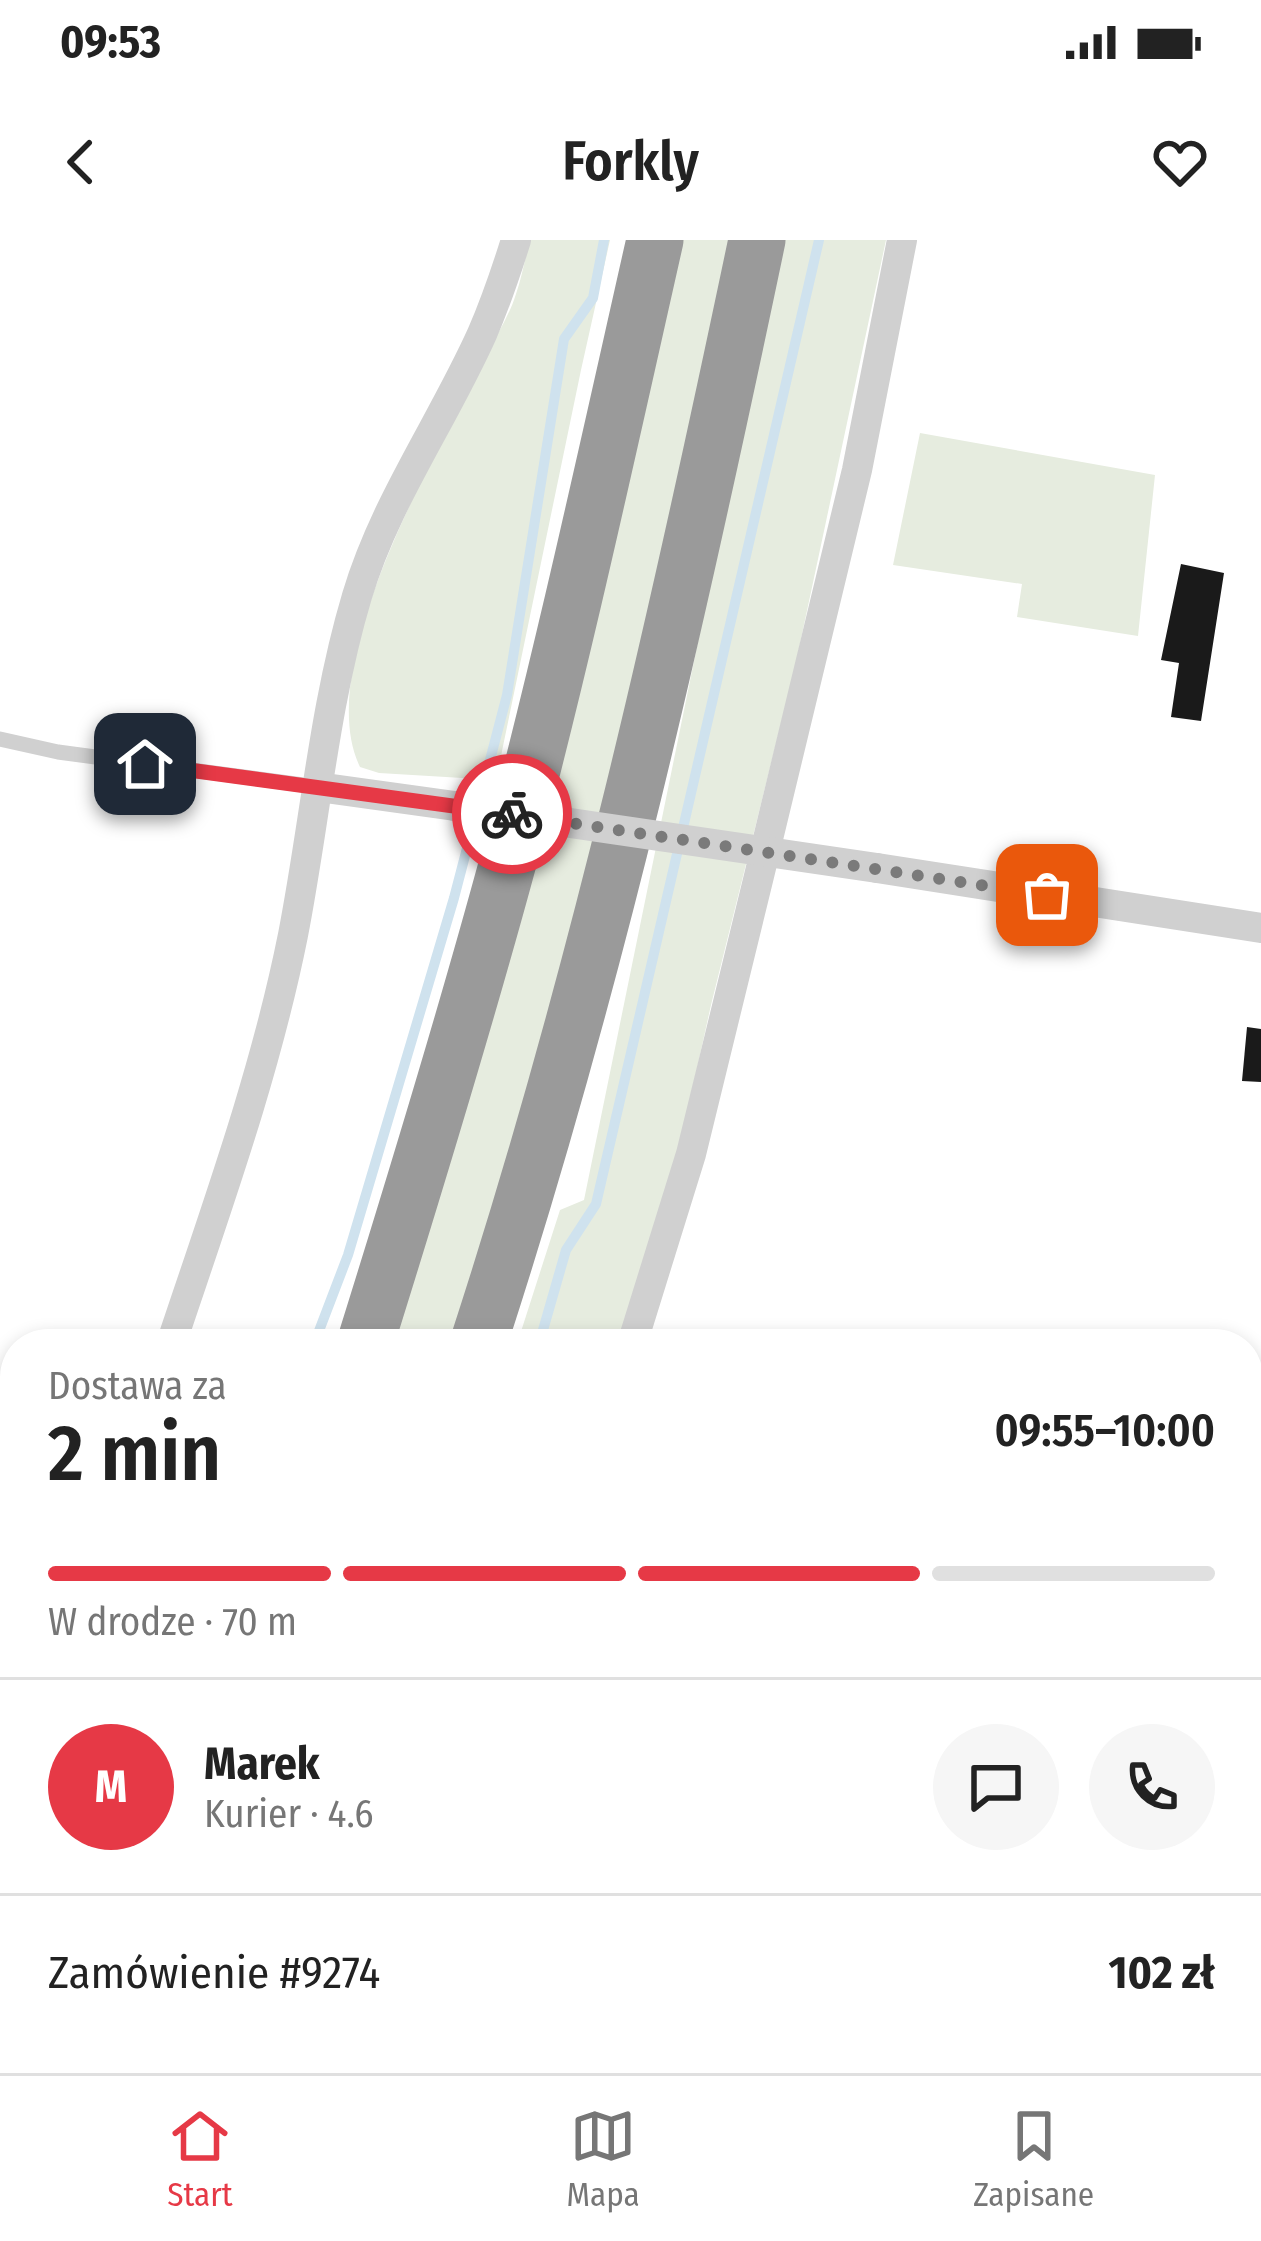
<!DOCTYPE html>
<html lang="pl">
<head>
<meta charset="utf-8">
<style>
	:root { --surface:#fff; --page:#f6f6f6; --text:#222; --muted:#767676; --line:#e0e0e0; --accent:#e63946 }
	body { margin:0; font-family:"Fira Sans Condensed",sans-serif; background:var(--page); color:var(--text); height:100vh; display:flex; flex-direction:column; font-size:45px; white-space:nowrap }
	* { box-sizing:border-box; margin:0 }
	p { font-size:39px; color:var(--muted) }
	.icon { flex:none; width:66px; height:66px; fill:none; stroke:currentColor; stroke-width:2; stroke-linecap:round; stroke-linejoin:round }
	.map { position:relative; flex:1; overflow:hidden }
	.panel { position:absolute; left:0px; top:1089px; width:1263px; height:744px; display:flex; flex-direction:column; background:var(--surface); border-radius:48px 48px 0 0; box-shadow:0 6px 18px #0003 }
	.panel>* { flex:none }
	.pin { position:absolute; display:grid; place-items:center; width:102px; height:102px; color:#fff; margin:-51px; border-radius:24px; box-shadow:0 6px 18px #0006 }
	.courier { position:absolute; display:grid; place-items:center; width:120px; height:120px; margin:-60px; border:9px solid #e63946; border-radius:50%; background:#fff; color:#222; box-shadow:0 3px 15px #0007 }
	.headline em { font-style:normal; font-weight:600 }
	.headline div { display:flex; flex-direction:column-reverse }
	.headline { display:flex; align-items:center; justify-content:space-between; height:204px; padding:0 48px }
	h1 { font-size:78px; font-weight:600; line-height:90px }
	.bar { display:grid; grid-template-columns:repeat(4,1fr); gap:18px 12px; align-content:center; height:144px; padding:0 48px }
	.bar i { height:15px; border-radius:9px; background:var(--line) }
	.bar .current { background:var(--accent) }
	.bar p { grid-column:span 4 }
	.line { display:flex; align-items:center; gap:30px; padding:0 48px; border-top:3px solid var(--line) }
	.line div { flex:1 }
	.round { display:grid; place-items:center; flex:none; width:126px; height:126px; border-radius:63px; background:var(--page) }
	.status { display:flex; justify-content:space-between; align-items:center; height:84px; padding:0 60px; background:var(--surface); direction:ltr }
	.status svg { height:33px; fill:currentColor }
	header { display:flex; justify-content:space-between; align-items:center; height:156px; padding:0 48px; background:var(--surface); font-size:54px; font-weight:600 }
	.tabs { display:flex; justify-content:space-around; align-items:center; height:168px; border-top:3px solid var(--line); background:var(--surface); font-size:33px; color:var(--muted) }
	.tabs a { display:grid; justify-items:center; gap:6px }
	.tabs .current { color:var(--accent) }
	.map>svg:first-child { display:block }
	.green { fill:#e6ecdf }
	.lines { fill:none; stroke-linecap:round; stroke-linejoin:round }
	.stream { stroke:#cfe2ee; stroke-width:10 }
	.building { fill:#1a1a1a }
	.lane { stroke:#d0d0d0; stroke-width:15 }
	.street { stroke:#d0d0d0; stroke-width:30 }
	.highway { stroke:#9a9a9a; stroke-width:57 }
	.street-bridge { stroke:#d0d0d0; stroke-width:30 }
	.done { stroke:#7a7a7a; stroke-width:12; stroke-dasharray:0 21.6 }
	.route { stroke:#e63946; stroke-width:15 }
</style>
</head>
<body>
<div class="status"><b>09:53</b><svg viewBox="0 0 49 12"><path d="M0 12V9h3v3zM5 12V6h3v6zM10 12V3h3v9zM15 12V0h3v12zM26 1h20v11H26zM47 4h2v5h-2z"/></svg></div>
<header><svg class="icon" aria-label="back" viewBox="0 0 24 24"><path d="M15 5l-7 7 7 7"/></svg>Forkly<svg class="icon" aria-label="heart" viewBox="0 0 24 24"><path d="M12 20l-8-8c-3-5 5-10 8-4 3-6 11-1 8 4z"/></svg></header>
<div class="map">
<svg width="1261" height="1833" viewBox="0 0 1261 1833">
	<rect width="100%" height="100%" fill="#fff"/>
	<g class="green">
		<path d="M530,0H610L581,130L496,540L379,533L360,527C311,426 436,214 483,121C494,99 509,77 516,54C522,37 525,18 530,0Z"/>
		<polygon points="677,0 738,0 633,479 456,1104 386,1104"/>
		<polygon points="780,0 886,0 795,427 711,765 682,896 618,1104 517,1104 560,970 584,960"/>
		<polygon points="920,193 1155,235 1138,396 1017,377 1022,344 893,325"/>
		<polygon points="253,1818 379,1818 373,1833 247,1833"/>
	</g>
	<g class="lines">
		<g class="stream">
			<polyline points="314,1104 348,1015 454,658 507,455 564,99 593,58 604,0"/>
			<polyline points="539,1104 566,1010 596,964 819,0"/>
			<polyline points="6,1833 15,1809"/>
			<polyline points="289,1833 290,1833"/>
			<polyline points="316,1833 321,1818"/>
		</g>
	</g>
	<g class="building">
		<polygon points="1181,324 1224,333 1201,481 1171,477 1179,423 1161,420"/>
		<polygon points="1247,787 1261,789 1261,842 1242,841"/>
		<polygon points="1256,1812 1261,1813 1261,1833 1230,1833 1233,1818 1255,1818"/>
	</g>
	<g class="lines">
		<polyline class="lane" points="0,499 58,512 318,547"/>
		<g class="street">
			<polyline points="318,547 455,566"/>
			<polyline points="877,628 1261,688"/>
			<path d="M171,1104C216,969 265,835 293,695C315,582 324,466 357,356C385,262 442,183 482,94C495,64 506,32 516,0"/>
			<polyline points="632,1104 691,914 759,636 857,230 902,0"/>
			<polyline points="0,1629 15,1578"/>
			<polyline points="386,1833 392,1818"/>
		</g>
		<g class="highway">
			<path d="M365,1104C415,944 464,784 508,622C563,416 608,208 655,0"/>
			<path d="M478,1104C596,743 679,372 757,0"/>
			<polyline points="98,1833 104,1818"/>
			<polyline points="209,1833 215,1818"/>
		</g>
		<polyline class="street-bridge" points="455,566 877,628"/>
	</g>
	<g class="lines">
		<polyline class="done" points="512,574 1047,655"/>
		<polyline class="route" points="145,524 512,574"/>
	</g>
</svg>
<div class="pin" style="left:1047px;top:655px;background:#ea580c"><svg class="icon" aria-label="bag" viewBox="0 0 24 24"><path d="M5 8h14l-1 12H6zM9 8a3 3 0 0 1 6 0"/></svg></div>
<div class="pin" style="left:145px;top:524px;background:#1f2937"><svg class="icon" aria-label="home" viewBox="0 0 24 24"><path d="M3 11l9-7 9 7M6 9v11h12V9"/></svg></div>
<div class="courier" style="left:512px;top:574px"><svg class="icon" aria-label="bike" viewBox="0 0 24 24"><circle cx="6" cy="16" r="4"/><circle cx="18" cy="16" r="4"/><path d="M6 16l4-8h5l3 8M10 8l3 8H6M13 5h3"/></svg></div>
<section class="panel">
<div class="headline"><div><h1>2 min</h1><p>Dostawa za</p></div><em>09:55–10:00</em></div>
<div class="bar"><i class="current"></i><i class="current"></i><i class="current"></i><i></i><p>W drodze · 70 m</p></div>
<div class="line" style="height:216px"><b class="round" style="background:var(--accent);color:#fff">M</b><div><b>Marek</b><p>Kurier · 4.6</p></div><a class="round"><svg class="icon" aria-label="chat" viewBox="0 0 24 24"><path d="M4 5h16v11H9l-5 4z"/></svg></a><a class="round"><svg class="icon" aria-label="phone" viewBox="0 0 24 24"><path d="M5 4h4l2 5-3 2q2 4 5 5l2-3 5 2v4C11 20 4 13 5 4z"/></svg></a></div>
<div class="line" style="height:156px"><div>Zamówienie #9274</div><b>102 zł</b></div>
</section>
</div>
<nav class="tabs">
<a class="current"><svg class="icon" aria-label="home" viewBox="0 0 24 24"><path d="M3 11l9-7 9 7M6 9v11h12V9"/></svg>Start</a>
<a><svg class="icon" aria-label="map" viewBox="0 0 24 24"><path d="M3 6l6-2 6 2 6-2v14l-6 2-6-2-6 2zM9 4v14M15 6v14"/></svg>Mapa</a>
<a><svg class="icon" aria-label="saved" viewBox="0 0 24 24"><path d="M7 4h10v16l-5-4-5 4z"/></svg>Zapisane</a>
</nav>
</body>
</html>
